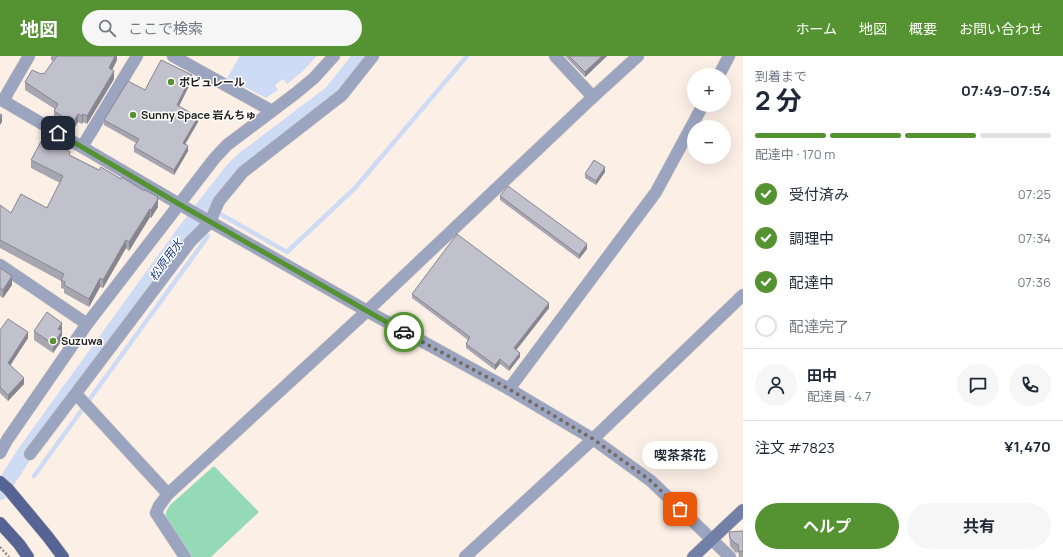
<!DOCTYPE html>
<html lang="ja">
<head>
<meta charset="utf-8">
<style>
	:root { --surface:#fff; --page:#f6f6f7; --text:#1f2937; --muted:#747a83; --line:#e0e1e3; --accent:#549232 }
	body { margin:0; font-family:Manrope,"Noto Sans JP",sans-serif; background:var(--page); color:var(--text); height:100vh; display:flex; flex-direction:column; font-size:15px; white-space:nowrap }
	* { box-sizing:border-box; margin:0 }
	p { font-size:13px; color:var(--muted) }
	.icon { flex:none; width:22px; height:22px; fill:none; stroke:currentColor; stroke-width:2; stroke-linecap:round; stroke-linejoin:round }
	.map { position:relative; flex:1; overflow:hidden }
	.drawer { display:flex; flex-direction:column; background:var(--surface); width:320px }
	.drawer>* { flex:none }
	.tools { position:absolute; left:687px; top:12px; display:grid; gap:8px }
	.tools a { display:grid; place-items:center; width:44px; height:44px; border-radius:50%; background:var(--surface); box-shadow:0 4px 16px #0002; font-size:20px }
	.pin { position:absolute; display:grid; place-items:center; width:34px; height:34px; color:#fff; margin:-17px; border-radius:8px; box-shadow:0 2px 6px #0006 }
	.courier { position:absolute; display:grid; place-items:center; width:40px; height:40px; margin:-20px; border:3px solid #549232; border-radius:50%; background:#fff; color:#222; box-shadow:0 1px 5px #0007 }
	.bubble { position:absolute; height:28px; border-radius:14px; background:var(--surface); box-shadow:0 4px 16px #0002; font-size:13px; font-weight:700; line-height:28px; text-align:center }
	.overview em { font-style:normal; font-weight:700 }
	.overview div { display:flex; flex-direction:column-reverse }
	.overview { display:flex; align-items:center; justify-content:space-between; height:68px; padding:0 12px }
	h1 { font-size:26px; font-weight:700; line-height:30px }
	.bar { display:grid; grid-template-columns:repeat(4,1fr); gap:6px 4px; align-content:center; height:48px; padding:0 12px }
	.bar i { height:5px; border-radius:3px; background:var(--line) }
	.bar .selected { background:var(--accent) }
	.bar p { grid-column:span 4 }
	.line { display:flex; align-items:center; gap:10px; padding:0 12px; border-top:1px solid var(--line) }
	.line div { flex:1 }
	.round { display:grid; place-items:center; flex:none; width:42px; height:42px; border-radius:21px; background:var(--page) }
	ol { padding:0 12px; list-style:none }
	li { display:flex; align-items:center; gap:12px; height:44px }
	li p { margin-inline-start:auto }
	li .icon { padding:4px; border-radius:50%; background:var(--accent); color:#fff; stroke-width:4 }
	li:last-child { color:var(--muted) }
	li i { width:22px; height:22px; border:2px solid var(--line); border-radius:50% }
	.cta { display:flex; gap:8px; margin-top:auto; padding:8px 12px }
	.cta a { flex:1; height:46px; border-radius:24px; background:var(--accent); color:#fff; font-size:16px; font-weight:700; line-height:46px; text-align:center }
	.cta a+a { background:var(--page); color:var(--text) }
	header { display:flex; align-items:center; gap:24px; box-sizing:border-box; height:56px; padding:0 20px; background:var(--accent); color:#fff }
	header strong { font-size:19px }
	nav { display:flex; gap:22px; margin-inline-start:auto; font-size:14px }
	.search { width:280px; height:36px; background:var(--page); display:flex; align-items:center; gap:10px; box-sizing:border-box; padding:0 14px; border-radius:22px; color:var(--muted); font-size:15px }
	main { display:flex; flex:1; min-height:0 }
	.map>svg:first-child { display:block }
	.green { fill:#94dab7 }
	.water { fill:#cedbf4 }
	.lines { fill:none; stroke-linecap:round; stroke-linejoin:round }
	.stream { stroke:#cedbf4; stroke-width:4.5 }
	.canal { stroke:#cedbf4; stroke-width:16 }
	.street-casing { stroke:#d5cac2; stroke-width:13 }
	.secondary-casing { stroke:#d5cac2; stroke-width:13 }
	.primary-casing { stroke:#d5cac2; stroke-width:13 }
	.path { stroke:#918983; stroke-width:2.5; stroke-dasharray:2 2; stroke-linecap:butt }
	.street { stroke:#9ba5c0; stroke-width:12 }
	.secondary { stroke:#727fa7; stroke-width:12 }
	.primary { stroke:#556494; stroke-width:12 }
	.wall { fill:#a6a5b0 }
	.shaded-wall { fill:#878690 }
	.building { fill:#c1c0cd; stroke:#878690 }
	.done { stroke:#716a65; stroke-width:4; stroke-dasharray:0 7.2 }
	.route { stroke:#549232; stroke-width:5 }
	.poi-dot { fill:#549232; stroke:#fff; stroke-width:1.5 }
	.labels { text-anchor:middle; stroke-width:3; stroke-linejoin:round; paint-order:stroke }
	.poi-label { font-size:11px; font-weight:bold; fill:#26221f; stroke:#fff; text-anchor:start }
	.water-label { font-size:12px; font-style:italic; fill:#1e3d82; stroke:#fff }
</style>
</head>
<body>
<header>
<strong>地図</strong>
<div class="search"><svg class="icon" aria-label="search" viewBox="0 0 24 24"><circle cx="10" cy="10" r="6"/><path d="M15 15l6 6"/></svg>ここで検索</div>
<nav><a>ホーム</a><a>地図</a><a>概要</a><a>お問い合わせ</a></nav>
</header>
<main>
<div class="map">
<svg width="743" height="501" viewBox="0 0 743 501">
	<rect width="100%" height="100%" fill="#fbefe6"/>
	<polygon class="green" points="214,410 259,456 211,501 190,501 165,463 166,456 170,449"/>
	<polygon class="water" points="240,0 317,0 303,15 287,28 283,23 275,29 278,34 266,42 227,22"/>
	<g class="lines">
		<g class="stream">
			<polyline points="222,159 287,196 355,132 467,0"/>
			<polyline points="34,420 208,180"/>
		</g>
		<polyline class="canal" points="0,436 25,397 184,177 233,114 246,102 332,37 361,0"/>
		<g class="street-casing">
			<g id="street">
				<polyline points="173,0 272,55"/>
				<polyline points="555,0 593,41"/>
				<polyline points="719,19 729,0"/>
				<polyline points="0,43 179,148 367,255 509,333 593,383 651,425 730,501"/>
				<polyline points="4,45 8,36 29,0"/>
				<polyline points="82,91 137,0"/>
				<polyline points="0,209 87,268"/>
				<polyline points="509,333 656,136 703,49"/>
				<polyline points="76,338 168,438"/>
				<polyline points="0,397 7,384 87,268 214,103 227,89 296,37 314,22 334,0"/>
				<polyline points="30,398 190,186 210,166 219,145 243,116 342,39 373,0"/>
				<polyline points="185,501 156,457 159,450 168,438 367,255 593,41 638,0"/>
				<polyline points="465,501 593,383 743,239"/>
			</g>
		</g>
		<g class="secondary-casing">
			<polyline id="secondary" points="693,501 743,454"/>
		</g>
		<g class="primary-casing">
			<g id="primary">
				<polyline points="0,426 8,433 48,481 63,501"/>
				<polyline points="0,467 19,488 28,501"/>
			</g>
		</g>
		<polyline class="path" points="0,491 9,501"/>
		<use href="#street" class="street"/>
		<use href="#secondary" class="secondary"/>
		<use href="#primary" class="primary"/>
	</g>
	<g class="wall">
		<polygon points="51,0 117,0 117,4 112,14 114,23 87,68 83,66 82,68 78,66 73,75 54,63 54,55 55,53 25,34 25,26 41,18 44,18 53,5 51,4"/>
		<polygon points="565,0 607,0 585,21"/>
		<polygon points="192,24 179,50 198,66 185,88 188,95 174,119 134,96 134,91 136,87 104,69 104,64 145,34"/>
		<polygon points="70,99 99,114 121,123 158,143 158,151 151,162 150,161 129,195 126,192 103,232 100,231 89,251 64,237 64,233 61,232 61,225 0,192 0,149 11,157 47,152 60,127 31,112 31,104"/>
		<polygon points="605,116 596,129 585,122 585,118"/>
		<polygon points="500,140 587,193 579,203 500,144"/>
		<polygon points="0,212 12,229 3,242 0,240"/>
		<polygon points="412,238 549,252 516,294 520,301 509,315 500,308 495,314 466,292 466,288 468,284 412,242"/>
		<polygon points="0,274 28,282 10,309 24,328 8,345 0,337"/>
		<polygon points="34,275 62,284 53,297 34,284"/>
		<polygon points="743,475 743,501 739,501 738,496 736,497 730,490 729,476"/>
	</g>
	<g class="shaded-wall">
		<polygon points="115,0 117,0 117,4 109,20 109,12"/>
		<polygon points="602,0 607,0 585,21 585,16"/>
		<polygon points="114,15 114,23 87,68 87,60"/>
		<polygon points="192,19 192,24 177,54 177,49"/>
		<polygon points="78,58 78,66 73,75 73,67"/>
		<polygon points="83,58 83,66 82,68 82,60"/>
		<polygon points="2,59 2,66 0,69 0,62"/>
		<polygon points="198,61 198,66 183,92 183,87"/>
		<polygon points="188,90 188,95 174,119 174,114"/>
		<polygon points="605,111 605,116 596,129 596,125"/>
		<polygon points="158,141 158,151 151,162 151,154"/>
		<polygon points="150,153 150,161 129,195 129,186"/>
		<polygon points="126,184 126,192 103,232 103,224"/>
		<polygon points="587,188 587,193 579,203 579,199"/>
		<polygon points="12,220 12,229 3,242 3,234"/>
		<polygon points="100,222 100,231 89,251 89,243"/>
		<polygon points="549,247 549,252 514,297 514,292"/>
		<polygon points="62,267 62,284 53,297 53,288 58,273"/>
		<polygon points="28,276 28,282 8,313 8,307"/>
		<polygon points="520,297 520,301 509,315 509,311"/>
		<polygon points="500,303 500,308 495,314 495,309"/>
		<polygon points="24,322 24,328 8,345 8,339"/>
	</g>
	<g class="building">
		<polygon points="57,0 115,0 109,12 114,15 87,60 83,58 82,60 78,58 73,67 54,55 58,48 25,26 32,14 41,18 42,17 44,18"/>
		<polygon points="569,0 602,0 585,16"/>
		<polygon points="161,4 192,19 177,49 198,61 183,87 188,90 174,114 134,91 139,83 104,64 128,25 145,34"/>
		<polygon points="0,58 2,59 0,62"/>
		<polygon points="43,82 70,96 69,99 99,114 101,111 121,123 122,121 144,135 145,134 158,141 157,143 158,143 151,154 150,153 129,186 126,184 103,224 100,222 89,243 64,229 65,226 61,224 64,218 0,184 0,149 11,157 21,138 47,152 63,120 31,104"/>
		<polygon points="594,104 605,111 596,125 585,118"/>
		<polygon points="508,130 587,188 579,199 500,140"/>
		<polygon points="457,178 549,247 514,292 520,297 509,311 500,303 495,309 466,288 470,281 412,238"/>
		<polygon points="0,212 12,220 3,234 0,232"/>
		<polygon points="47,256 62,267 58,273 62,275 53,288 34,275"/>
		<polygon points="8,263 28,276 8,307 24,322 8,339 0,331 0,274"/>
		<polygon points="743,475 743,495 739,496 738,488 736,488 730,482 729,476"/>
	</g>
	<g class="lines">
		<polyline class="done" points="404,276 509,333 593,383 651,425 680,453"/>
		<polyline class="route" points="58,77 179,148 404,276"/>
	</g>
	<g class="poi-dot">
		<circle cx="171" cy="26" r="4"/>
		<circle cx="133" cy="59" r="4"/>
		<circle cx="53" cy="285" r="4"/>
	</g>
	<g class="labels">
		<g class="poi-label">
			<text x="179" y="30">ポピュレール</text>
			<text x="141" y="63">Sunny Space 岩んちゅ</text>
			<text x="61" y="289">Suzuwa</text>
		</g>
		<g class="water-label">
			<text transform="translate(166 204) rotate(-54)" y="4">松原用水</text>
		</g>
	</g>
</svg>
<div class="tools">
<a>+</a>
<a>−</a>
</div>
<div class="pin" style="left:680px;top:453px;background:#ea580c"><svg class="icon" aria-label="bag" viewBox="0 0 24 24"><path d="M5 8h14l-1 12H6zM9 8a3 3 0 0 1 6 0"/></svg></div>
<div class="pin" style="left:58px;top:77px;background:#1f2937"><svg class="icon" aria-label="home" viewBox="0 0 24 24"><path d="M3 11l9-7 9 7M6 9v11h12V9"/></svg></div>
<div class="courier" style="left:404px;top:276px"><svg class="icon" aria-label="car" viewBox="0 0 24 24"><path d="M5 17H2v-5l4-1 3-4h7l3 4 3 1v5h-3M9 17h6M6 11h13"/><circle cx="7" cy="17" r="2"/><circle cx="17" cy="17" r="2"/></svg></div>
<div class="bubble" style="left:642px;top:385px;width:76px">喫茶茶花</div>
</div>
<section class="drawer">
<div class="overview"><div><h1>2 分</h1><p>到着まで</p></div><em>07:49–07:54</em></div>
<div class="bar"><i class="selected"></i><i class="selected"></i><i class="selected"></i><i></i><p>配達中 · 170 m</p></div>
<ol>
<li><svg class="icon" aria-label="check" viewBox="0 0 24 24"><path d="M5 12l5 5 9-10"/></svg>受付済み<p>07:25</p></li>
<li><svg class="icon" aria-label="check" viewBox="0 0 24 24"><path d="M5 12l5 5 9-10"/></svg>調理中<p>07:34</p></li>
<li><svg class="icon" aria-label="check" viewBox="0 0 24 24"><path d="M5 12l5 5 9-10"/></svg>配達中<p>07:36</p></li>
<li><i></i>配達完了</li>
</ol>
<div class="line" style="height:72px"><a class="round"><svg class="icon" aria-label="person" viewBox="0 0 24 24"><circle cx="12" cy="8" r="4"/><path d="M4 21q1-7 8-7t8 7"/></svg></a><div><b>田中</b><p>配達員 · 4.7</p></div><a class="round"><svg class="icon" aria-label="chat" viewBox="0 0 24 24"><path d="M4 5h16v11H9l-5 4z"/></svg></a><a class="round"><svg class="icon" aria-label="phone" viewBox="0 0 24 24"><path d="M5 4h4l2 5-3 2q2 4 5 5l2-3 5 2v4C11 20 4 13 5 4z"/></svg></a></div>
<div class="line" style="height:52px"><div>注文 #7823</div><b>¥1,470</b></div>
<div class="cta"><a>ヘルプ</a><a>共有</a></div>
</section>
</main>
</body>
</html>
